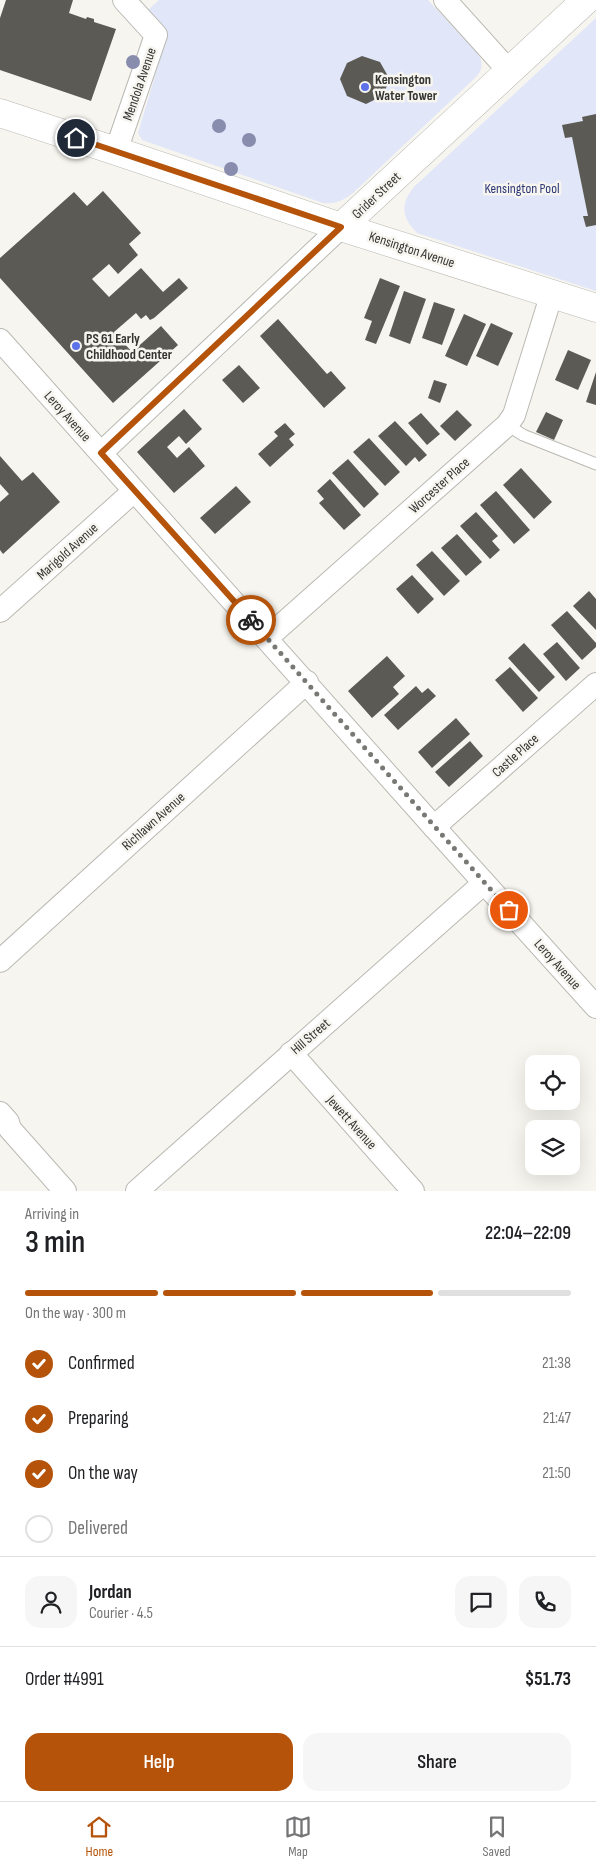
<!DOCTYPE html>
<html lang="en">
<head>
<meta charset="utf-8">
<style>
	:root { --surface:#fff; --page:#f6f6f6; --text:#202124; --muted:#757577; --line:#e0e0e0; --accent:#b45309 }
	body { margin:0; font-family:"Sofia Sans Condensed",sans-serif; background:var(--page); color:var(--text); height:100vh; display:flex; flex-direction:column; font-size:19px; white-space:nowrap }
	* { box-sizing:border-box; margin:0 }
	p { font-size:16px; color:var(--muted) }
	.icon { flex:none; width:28px; height:28px; fill:none; stroke:currentColor; stroke-width:2; stroke-linecap:round; stroke-linejoin:round }
	.map { position:relative; height:1191px; overflow:hidden }
	.panel { display:flex; flex-direction:column; background:var(--surface); flex:1 }
	.panel>* { flex:none }
	.fabs { position:absolute; left:525px; top:1055px; display:grid; gap:10px }
	.fabs a { display:grid; place-items:center; width:55px; height:55px; border-radius:10px; background:var(--surface); box-shadow:0 5px 20px #0002; font-size:25px }
	.pin { position:absolute; display:grid; place-items:center; width:42px; height:42px; color:#fff; margin:-21px; border:2px solid #fff; border-radius:50%; box-shadow:0 1px 5px #0007 }
	.courier { position:absolute; display:grid; place-items:center; width:50px; height:50px; margin:-25px; border:4px solid #b45309; border-radius:50%; background:#fff; color:#222; box-shadow:0 1px 6px #0007 }
	.summary em { font-style:normal; font-weight:600 }
	.summary div { display:flex; flex-direction:column-reverse }
	.summary { display:flex; align-items:center; justify-content:space-between; height:85px; padding:0 25px }
	h1 { font-size:32px; font-weight:600; line-height:38px }
	.bar { display:grid; grid-template-columns:repeat(4,1fr); gap:8px 5px; align-content:center; height:60px; padding:0 25px }
	.bar i { height:6px; border-radius:4px; background:var(--line) }
	.bar .current { background:var(--accent) }
	.bar p { grid-column:span 4 }
	.line { display:flex; align-items:center; gap:12px; padding:0 25px; border-top:1px solid var(--line) }
	.line div { flex:1 }
	.round { display:grid; place-items:center; flex:none; width:52px; height:52px; border-radius:15px; background:var(--page) }
	ol { padding:0 25px; list-style:none }
	li { display:flex; align-items:center; gap:15px; height:55px }
	li p { margin-inline-start:auto }
	li .icon { padding:5px; border-radius:50%; background:var(--accent); color:#fff; stroke-width:4 }
	li:last-child { color:var(--muted) }
	li i { width:28px; height:28px; border:2px solid var(--line); border-radius:50% }
	.button { display:flex; gap:10px; margin-top:auto; padding:10px 25px }
	.button a { flex:1; height:58px; border-radius:15px; background:var(--accent); color:#fff; font-size:20px; font-weight:600; line-height:58px; text-align:center }
	.button a+a { background:var(--page); color:var(--text) }
	.menu { display:flex; justify-content:space-around; align-items:center; height:70px; border-top:1px solid var(--line); background:var(--surface); font-size:14px; color:var(--muted) }
	.menu a { display:grid; justify-items:center; gap:2px }
	.menu .current { color:var(--accent) }
	.map>svg:first-child { display:block }
	.green { fill:#e1e6f8 }
	.building { fill:#5b5a55 }
	.lines { fill:none; stroke-linecap:round; stroke-linejoin:round }
	.lane-casing { stroke:#bab9b3; stroke-width:13 }
	.street-casing { stroke:#bab9b3; stroke-width:24 }
	.secondary-casing { stroke:#bab9b3; stroke-width:29 }
	.lane { stroke:#fff; stroke-width:11 }
	.street { stroke:#fff; stroke-width:22 }
	.secondary { stroke:#fff; stroke-width:28 }
	.tree { fill:#888dad }
	.done { stroke:#787874; stroke-width:5; stroke-dasharray:0 9 }
	.route { stroke:#b45309; stroke-width:6 }
	.poi-dot { fill:#5d71e9; stroke:#f7f5ef; stroke-width:2 }
	.labels { text-anchor:middle; stroke-width:5; stroke-linejoin:round; paint-order:stroke }
	.poi-label { font-size:14px; font-weight:bold; fill:#343431; stroke:#f7f5ef; text-anchor:start }
	.street-label { font-size:14px; fill:#343431; stroke:#f7f5ef }
	.park-label { font-size:14px; fill:#2d3877; stroke:#f7f5ef }
</style>
</head>
<body>
<div class="map">
<svg width="596" height="1191" viewBox="0 0 596 1191">
	<rect width="100%" height="100%" fill="#f7f5ef"/>
	<g class="green">
		<path d="M159,0H428L478,54C483,62 483,68 477,76L353,193C343,201 335,204 323,203L142,140L138,133L166,39L148,10Z"/>
		<path d="M596,18V291L417,233C401,217 400,203 415,186Z"/>
	</g>
	<g class="building">
		<polygon points="6,0 73,0 69,13 86,19 87,17 94,19 94,22 116,29 91,101 0,70 0,18"/>
		<polygon points="362,56 380,62 389,78 384,95 366,104 347,96 340,79 347,63"/>
		<polygon points="596,114 596,225 586,227 583,216 588,216 572,137 565,138 562,125 583,121 582,117"/>
		<polygon points="103,191 141,233 129,244 138,255 118,274 109,264 92,279 109,297 141,268 163,292 179,278 188,288 154,318 150,320 146,315 141,319 136,313 114,332 132,352 161,326 178,345 113,403 0,278 0,258 74,192 87,206"/>
		<polygon points="380,278 400,286 376,344 365,340 372,321 364,318"/>
		<polygon points="404,291 426,299 410,344 389,336"/>
		<polygon points="434,302 455,309 442,345 422,338"/>
		<polygon points="464,314 486,324 467,366 445,356"/>
		<polygon points="278,319 327,374 331,371 346,388 324,408 260,336"/>
		<polygon points="491,323 513,333 498,366 476,356"/>
		<polygon points="568,350 591,360 578,390 555,380"/>
		<polygon points="239,365 260,388 243,403 222,380"/>
		<polygon points="596,372 596,405 586,402"/>
		<polygon points="434,380 447,384 440,403 428,398"/>
		<polygon points="184,409 202,429 186,444 179,436 167,447 177,458 189,447 205,466 174,493 137,452"/>
		<polygon points="457,410 472,425 455,441 440,426"/>
		<polygon points="546,412 563,420 554,440 536,432"/>
		<polygon points="421,413 440,434 427,445 408,423"/>
		<polygon points="395,421 427,455 419,462 415,457 406,466 378,436"/>
		<polygon points="285,423 295,434 289,439 294,445 270,467 258,454 278,436 274,432"/>
		<polygon points="369,438 400,472 385,486 353,452"/>
		<polygon points="0,456 22,481 33,472 60,502 3,554 0,550 0,502 9,494 0,484"/>
		<polygon points="348,459 379,494 364,508 332,473"/>
		<polygon points="521,468 552,502 534,519 503,485"/>
		<polygon points="330,479 361,515 344,530 319,503 324,499 317,491"/>
		<polygon points="236,486 251,502 215,534 200,518"/>
		<polygon points="496,491 530,530 514,544 480,505"/>
		<polygon points="476,512 498,536 492,541 500,550 490,559 460,526"/>
		<polygon points="457,534 482,562 466,576 441,548"/>
		<polygon points="432,551 460,581 444,596 416,565"/>
		<polygon points="412,575 434,599 418,614 396,589"/>
		<polygon points="589,591 596,599 596,630 573,606"/>
		<polygon points="567,611 596,643 596,647 582,660 551,625"/>
		<polygon points="557,642 580,668 566,681 543,654"/>
		<polygon points="524,643 555,677 539,692 508,658"/>
		<polygon points="387,656 405,676 393,687 399,694 372,718 348,691"/>
		<polygon points="510,667 538,698 523,712 495,680"/>
		<polygon points="416,686 422,693 428,688 436,696 398,730 384,715"/>
		<polygon points="456,718 470,734 432,768 418,752"/>
		<polygon points="470,741 483,756 449,787 435,772"/>
	</g>
	<g class="lines">
		<g class="lane-casing">
			<polyline id="lane" points="507,425 523,435 596,464"/>
		</g>
		<g class="street-casing">
			<g id="street">
				<polyline points="445,0 509,71"/>
				<polyline points="116,151 156,35 124,0"/>
				<polyline points="0,340 434,827 596,1007"/>
				<polyline points="101,453 341,227"/>
				<polyline points="0,611 134,491"/>
				<polyline points="267,638 507,425 514,415 552,293"/>
				<polyline points="434,827 596,684"/>
				<polyline points="0,961 307,682"/>
				<polyline points="291,1053 413,1191"/>
				<polyline points="0,1113 8,1122 10,1129 65,1191"/>
				<polyline points="137,1191 484,883"/>
			</g>
		</g>
		<g class="secondary-casing">
			<g id="secondary">
				<polyline points="0,113 116,151 341,227 596,308"/>
				<polyline points="341,227 586,0"/>
			</g>
		</g>
		<use href="#lane" class="lane"/>
		<use href="#street" class="street"/>
		<use href="#secondary" class="secondary"/>
	</g>
	<g class="tree">
		<circle cx="133" cy="62" r="7"/>
		<circle cx="219" cy="126" r="7"/>
		<circle cx="249" cy="140" r="7"/>
		<circle cx="231" cy="169" r="7"/>
	</g>
	<g class="lines">
		<polyline class="done" points="251,620 509,910"/>
		<polyline class="route" points="76,138 341,227 101,453 251,620"/>
	</g>
	<g class="poi-dot">
		<circle cx="365" cy="87" r="5"/>
		<circle cx="76" cy="346" r="5"/>
	</g>
	<g class="labels">
		<g class="poi-label">
			<text x="375" y="84">Kensington<tspan x="375" dy="16">Water Tower</tspan></text>
			<text x="86" y="343">PS 61 Early<tspan x="86" dy="16">Childhood Center</tspan></text>
		</g>
		<g class="street-label">
			<text transform="translate(139 84) rotate(-71)" y="5">Mendola Avenue</text>
			<text transform="translate(376 195) rotate(-43)" y="5">Grider Street</text>
			<text transform="translate(412 249) rotate(18)" y="5">Kensington Avenue</text>
			<text transform="translate(68 416) rotate(48)" y="5">Leroy Avenue</text>
			<text transform="translate(439 485) rotate(-42)" y="5">Worcester Place</text>
			<text transform="translate(67 551) rotate(-42)" y="5">Marigold Avenue</text>
			<text transform="translate(515 755) rotate(-42)" y="5">Castle Place</text>
			<text transform="translate(153 821) rotate(-42)" y="5">Richlawn Avenue</text>
			<text transform="translate(558 964) rotate(48)" y="5">Leroy Avenue</text>
			<text transform="translate(310 1036) rotate(-41)" y="5">Hill Street</text>
			<text transform="translate(352 1122) rotate(48)" y="5">Jewett Avenue</text>
		</g>
		<g class="park-label">
			<text x="522" y="193">Kensington Pool</text>
		</g>
	</g>
</svg>
<div class="fabs">
<a><svg class="icon" aria-label="locate" viewBox="0 0 24 24"><circle cx="12" cy="12" r="6"/><path d="M12 2v4M12 18v4M2 12h4M18 12h4"/></svg></a>
<a><svg class="icon" aria-label="layers" viewBox="0 0 24 24"><path d="M12 4l9 5-9 5-9-5zM3 14l9 5 9-5"/></svg></a>
</div>
<div class="pin" style="left:509px;top:910px;background:#ea580c"><svg class="icon" aria-label="bag" viewBox="0 0 24 24"><path d="M5 8h14l-1 12H6zM9 8a3 3 0 0 1 6 0"/></svg></div>
<div class="pin" style="left:76px;top:138px;background:#1f2937"><svg class="icon" aria-label="home" viewBox="0 0 24 24"><path d="M3 11l9-7 9 7M6 9v11h12V9"/></svg></div>
<div class="courier" style="left:251px;top:620px"><svg class="icon" aria-label="bike" viewBox="0 0 24 24"><circle cx="6" cy="16" r="4"/><circle cx="18" cy="16" r="4"/><path d="M6 16l4-8h5l3 8M10 8l3 8H6M13 5h3"/></svg></div>
</div>
<section class="panel">
<div class="summary"><div><h1>3 min</h1><p>Arriving in</p></div><em>22:04–22:09</em></div>
<div class="bar"><i class="current"></i><i class="current"></i><i class="current"></i><i></i><p>On the way · 300 m</p></div>
<ol>
<li><svg class="icon" aria-label="check" viewBox="0 0 24 24"><path d="M5 12l5 5 9-10"/></svg>Confirmed<p>21:38</p></li>
<li><svg class="icon" aria-label="check" viewBox="0 0 24 24"><path d="M5 12l5 5 9-10"/></svg>Preparing<p>21:47</p></li>
<li><svg class="icon" aria-label="check" viewBox="0 0 24 24"><path d="M5 12l5 5 9-10"/></svg>On the way<p>21:50</p></li>
<li><i></i>Delivered</li>
</ol>
<div class="line" style="height:90px"><a class="round"><svg class="icon" aria-label="person" viewBox="0 0 24 24"><circle cx="12" cy="8" r="4"/><path d="M4 21q1-7 8-7t8 7"/></svg></a><div><b>Jordan</b><p>Courier · 4.5</p></div><a class="round"><svg class="icon" aria-label="chat" viewBox="0 0 24 24"><path d="M4 5h16v11H9l-5 4z"/></svg></a><a class="round"><svg class="icon" aria-label="phone" viewBox="0 0 24 24"><path d="M5 4h4l2 5-3 2q2 4 5 5l2-3 5 2v4C11 20 4 13 5 4z"/></svg></a></div>
<div class="line" style="height:65px"><div>Order #4991</div><b>$51.73</b></div>
<div class="button"><a>Help</a><a>Share</a></div>
</section>
<nav class="menu">
<a class="current"><svg class="icon" aria-label="home" viewBox="0 0 24 24"><path d="M3 11l9-7 9 7M6 9v11h12V9"/></svg>Home</a>
<a><svg class="icon" aria-label="map" viewBox="0 0 24 24"><path d="M3 6l6-2 6 2 6-2v14l-6 2-6-2-6 2zM9 4v14M15 6v14"/></svg>Map</a>
<a><svg class="icon" aria-label="saved" viewBox="0 0 24 24"><path d="M7 4h10v16l-5-4-5 4z"/></svg>Saved</a>
</nav>
</body>
</html>
